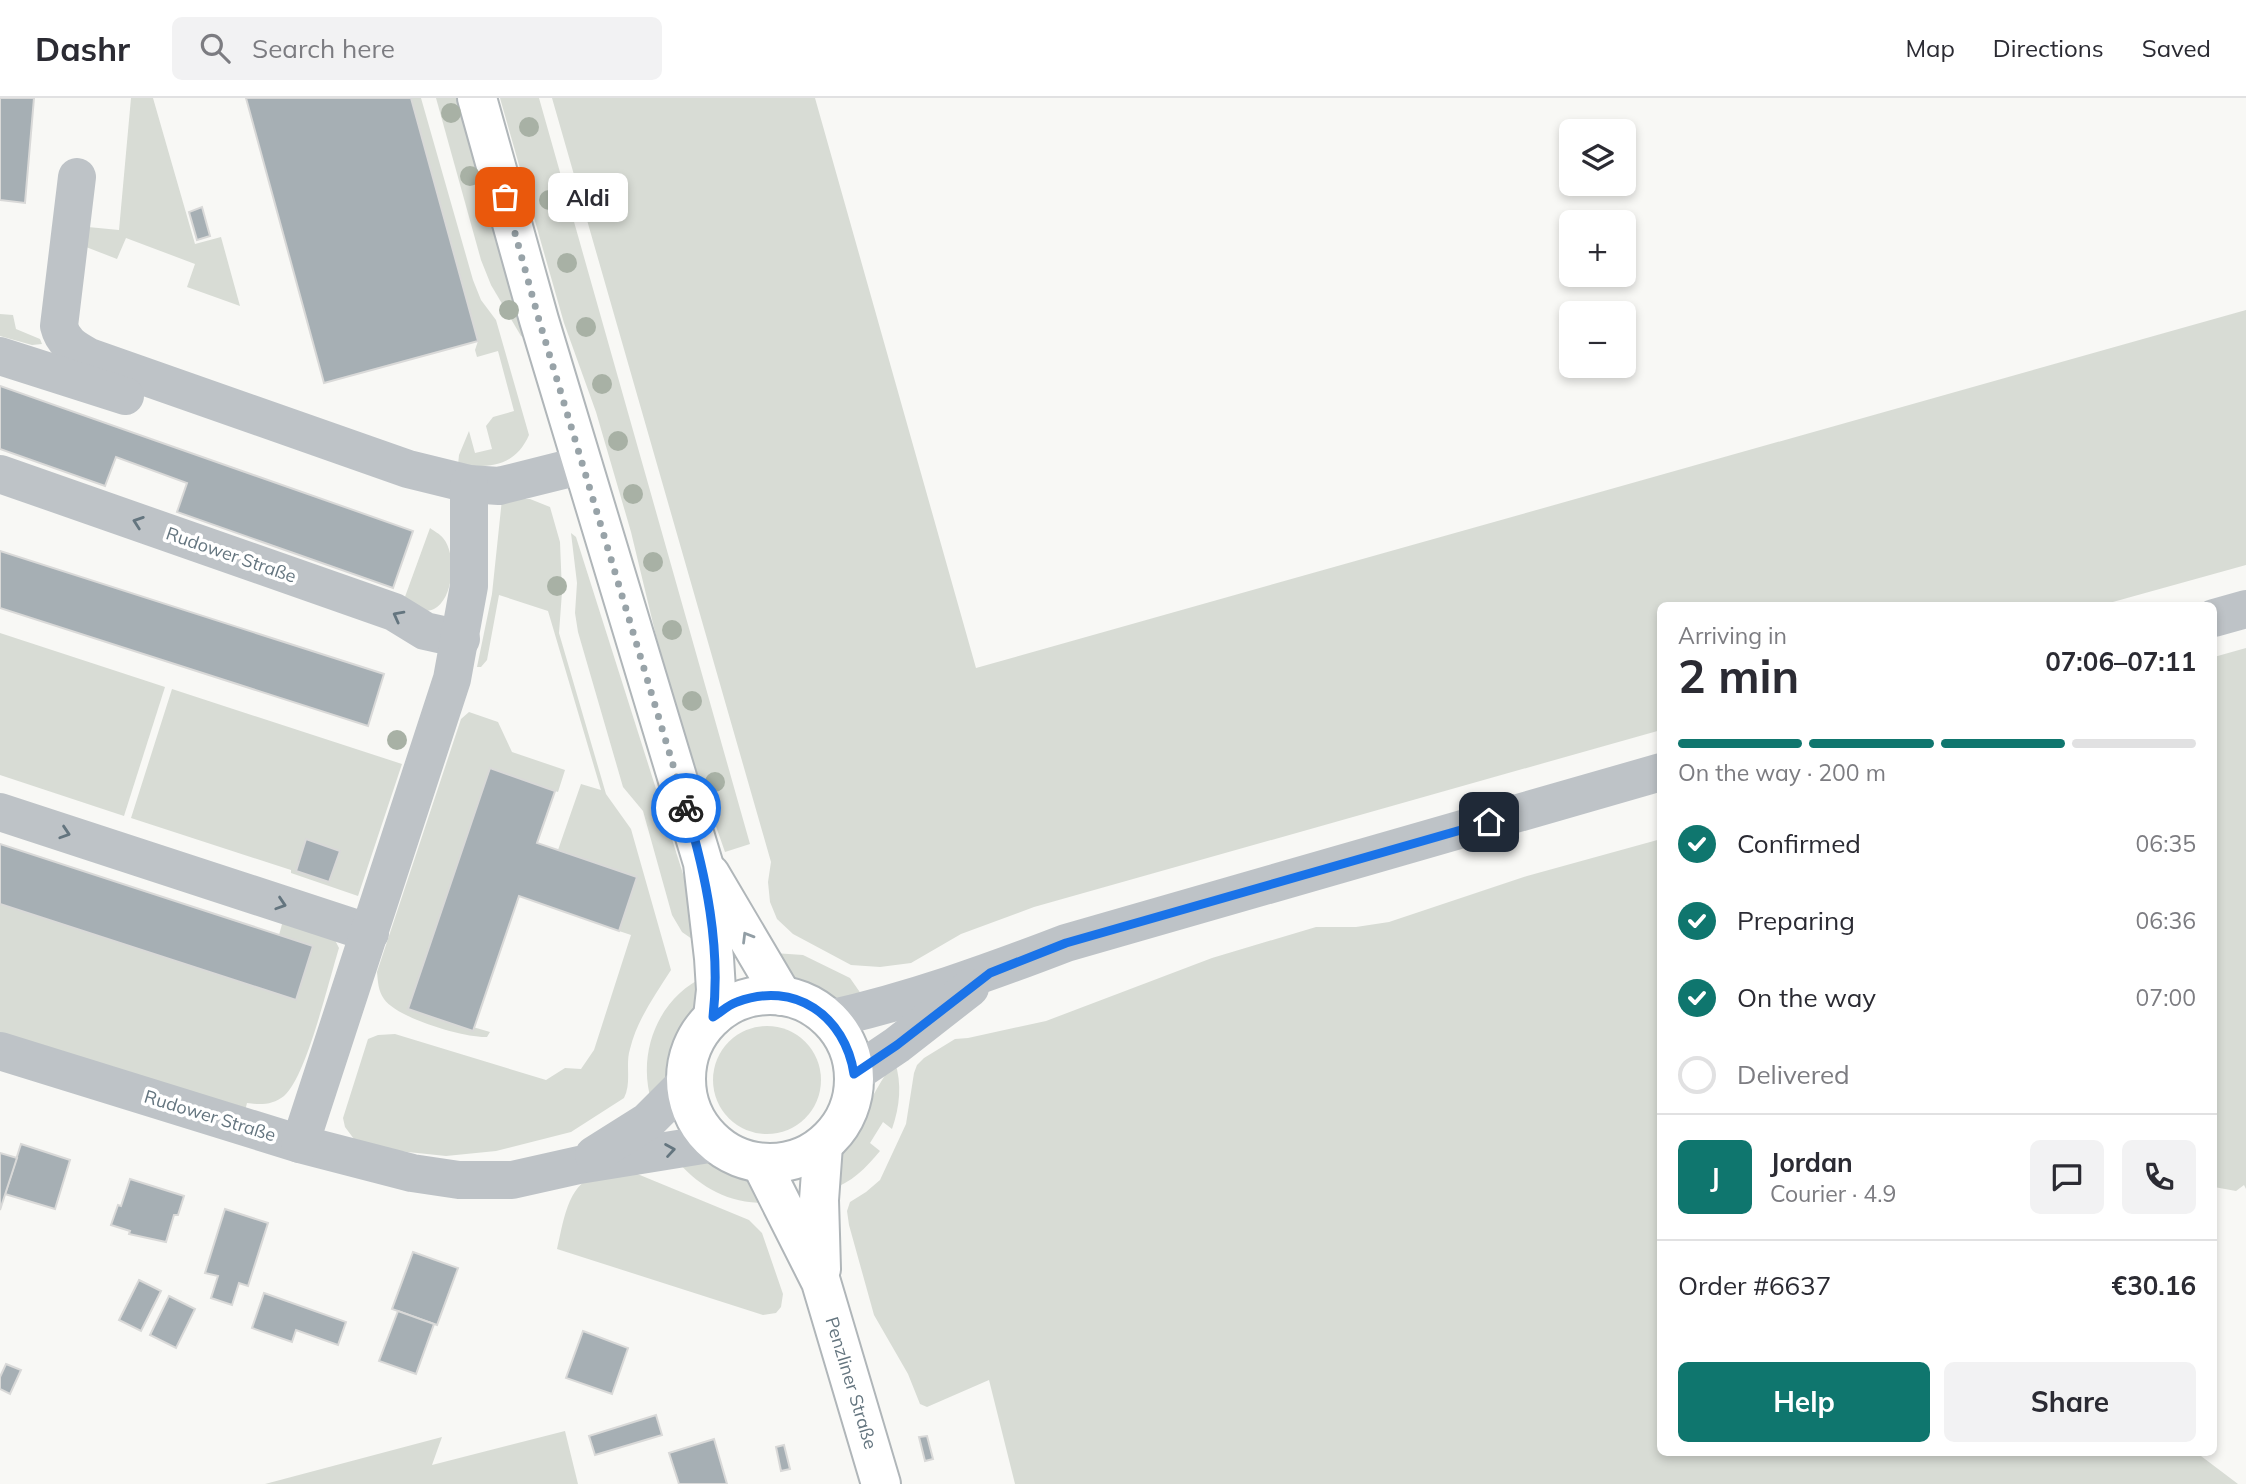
<!DOCTYPE html>
<html lang="en">
<head>
<meta charset="utf-8">
<style>
	:root { --surface:#fff; --page:#f2f2f3; --text:#2b2b33; --muted:#7c7c81; --line:#e1e1e2; --accent:#0f766e }
	body { margin:0; font-family:Mulish,sans-serif; background:var(--page); color:var(--text); height:100vh; display:flex; flex-direction:column; font-size:26px; white-space:nowrap }
	* { box-sizing:border-box; margin:0 }
	p { font-size:23px; color:var(--muted) }
	.icon { flex:none; width:38px; height:38px; fill:none; stroke:currentColor; stroke-width:2; stroke-linecap:round; stroke-linejoin:round }
	.map { position:relative; flex:1; overflow:hidden }
	.details { position:absolute; left:1657px; top:504px; width:560px; height:854px; display:flex; flex-direction:column; background:var(--surface); border-radius:10px; box-shadow:0 4px 10px #0003 }
	.details>* { flex:none }
	.tools { position:absolute; left:1559px; top:21px; display:grid; gap:14px }
	.tools a { display:grid; place-items:center; width:77px; height:77px; border-radius:10px; background:var(--surface); box-shadow:0 4px 10px #0003; font-size:35px }
	.pin { position:absolute; display:grid; place-items:center; width:60px; height:60px; color:#fff; margin:-30px; border-radius:14px; box-shadow:0 4px 10px #0006 }
	.courier { position:absolute; display:grid; place-items:center; width:70px; height:70px; margin:-35px; border:5px solid #1a73e8; border-radius:50%; background:#fff; color:#222; box-shadow:0 2px 9px #0007 }
	.bubble { position:absolute; height:49px; border-radius:10px; background:var(--surface); box-shadow:0 4px 10px #0003; font-size:23px; font-weight:700; line-height:49px; text-align:center }
	.headline em { font-style:normal; font-weight:700 }
	.headline div { display:flex; flex-direction:column-reverse }
	.headline { display:flex; align-items:center; justify-content:space-between; height:119px; padding:0 21px }
	h1 { font-size:46px; font-weight:700; line-height:52px }
	.bar { display:grid; grid-template-columns:repeat(4,1fr); gap:10px 7px; align-content:center; height:84px; padding:0 21px }
	.bar i { height:9px; border-radius:5px; background:var(--line) }
	.bar .on { background:var(--accent) }
	.bar p { grid-column:span 4 }
	.line { display:flex; align-items:center; gap:18px; padding:0 21px; border-top:2px solid var(--line) }
	.line div { flex:1 }
	.round { display:grid; place-items:center; flex:none; width:74px; height:74px; border-radius:10px; background:var(--page) }
	ol { padding:0 21px; list-style:none }
	li { display:flex; align-items:center; gap:21px; height:77px }
	li p { margin-inline-start:auto }
	li .icon { padding:7px; border-radius:50%; background:var(--accent); color:#fff; stroke-width:4 }
	li:last-child { color:var(--muted) }
	li i { width:38px; height:38px; border:4px solid var(--line); border-radius:50% }
	.primary-button { display:flex; gap:14px; margin-top:auto; padding:14px 21px }
	.primary-button a { flex:1; height:80px; border-radius:10px; background:var(--accent); color:#fff; font-size:28px; font-weight:700; line-height:80px; text-align:center }
	.primary-button a+a { background:var(--page); color:var(--text) }
	header { display:flex; align-items:center; gap:42px; box-sizing:border-box; height:98px; padding:0 35px; background:var(--surface); border-bottom:2px solid var(--line) }
	header strong { font-size:33px }
	nav { display:flex; gap:38px; margin-inline-start:auto; font-size:24px }
	.search { width:490px; height:63px; background:var(--page); display:flex; align-items:center; gap:18px; box-sizing:border-box; padding:0 24px; border-radius:10px; color:var(--muted); font-size:26px }
	.map>svg:first-child { display:block }
	.green { fill:#d8dcd5 }
	.building { fill:#a6afb4; stroke:#d9d9d8; stroke-width:2 }
	.lines { fill:none; stroke-linecap:round; stroke-linejoin:round }
	.major-casing { stroke:#b0b6b9; stroke-width:42 }
	.minor { stroke:#bec3c7; stroke-width:38 }
	.major { stroke:#fff; stroke-width:38 }
	.tree { fill:#a8b1a5 }
	.oneway { stroke:#64757f }
	.oneway2 { stroke:#929ea5 }
	.done { stroke:#98a3a8; stroke-width:7; stroke-dasharray:0 12.6 }
	.route { stroke:#1a73e8; stroke-width:9 }
	.labels { text-anchor:middle; stroke-width:7; stroke-linejoin:round; paint-order:stroke }
	.street-label { font-size:18px; fill:#64757f; stroke:#fff }
</style>
</head>
<body>
<header>
<strong>Dashr</strong>
<div class="search"><svg class="icon" aria-label="search" viewBox="0 0 24 24"><circle cx="10" cy="10" r="6"/><path d="M15 15l6 6"/></svg>Search here</div>
<nav><a>Map</a><a>Directions</a><a>Saved</a></nav>
</header>
<div class="map">
<svg width="2246" height="1386" viewBox="0 0 2246 1386">
	<rect width="100%" height="100%" fill="#f8f8f5"/>
	<g class="green">
		<polygon points="131,0 153,0 195,146 221,139 240,208 187,189 195,166 126,140 117,161 86,149 88,129 119,132"/>
		<path d="M411,0H421L473,182L481,202L496,222L529,337C515,369 489,370 458,367L459,357L469,333L475,355L492,351L486,328L493,319L514,313L498,253L477,259L475,252L478,243Z"/>
		<polygon points="436,0 464,0 525,240 521,238 491,187 481,162"/>
		<polygon points="500,0 539,0 750,746 725,754 680,626 658,546 631,434 596,314 564,225"/>
		<polygon points="552,0 815,0 976,570 2246,212 2246,467 2102,507 1661,508 1661,632 1034,809 961,836 911,865 880,869 851,867 793,836 777,821 770,804 768,784 771,764"/>
		<polygon points="0,216 13,217 16,231 40,241 42,246 32,247 0,238"/>
		<path d="M502,401H530L550,409L560,444L562,494L559,535L606,696L631,731L671,872C655,897 637,922 630,951C625,967 632,984 624,1000L571,1034L496,1053L446,1058L379,1051L354,1041L345,1029L343,1020L368,941L378,937L395,936L546,982L565,970L581,971L594,952L631,837L619,833L637,779L558,752L581,686L601,692L548,513L499,497L487,562L481,569H477L492,496Z"/>
		<path d="M430,430C434,433 440,436 443,440C457,456 454,501 434,511C423,516 412,511 402,507Z"/>
		<polygon points="571,435 576,439 704,842 692,841 682,834 672,817 643,713 623,689 578,534 575,515 577,485"/>
		<polygon points="0,535 165,589 124,718 0,677"/>
		<polygon points="2246,550 2246,1091 2244,1087 2236,1093 2214,1089 2214,559"/>
		<polygon points="172,591 402,666 358,798 291,775 291,772 131,720"/>
		<path d="M469,614L498,624L512,654L565,672L558,694L490,671L408,910L490,934L487,939C464,940 397,920 384,901C378,892 378,884 377,874L461,621Z"/>
		<polygon points="1661,741 1661,1354 2197,1355 2238,1386 1015,1386 989,1282 927,1309 920,1306 908,1276 874,1217 849,1127 847,1113 850,1104 866,1094 880,1082 906,1026 914,975 917,967 924,960 955,941 968,940 1046,923 1212,860 1316,829 1356,829 1389,824 1527,778"/>
		<path d="M0,806L295,902L313,849L279,837L284,819L334,840L339,850C329,882 306,980 284,998C273,1007 260,1007 247,1005L245,1013L0,938Z"/>
		<path d="M774,855L803,857L850,880L866,903C855,903 842,904 831,902C807,898 788,873 774,855Z"/>
		<path d="M706,878L698,913L685,933L676,954L671,974L652,1005C636,956 658,899 706,878Z"/>
		<circle cx="767" cy="982" r="54"/>
		<path d="M895,964C902,986 900,1008 892,1031L883,1024L870,1045L880,1053C865,1071 852,1084 830,1092C836,1065 848,1045 861,1021C872,1000 880,982 895,964Z"/>
		<path d="M717,1062C738,1073 753,1083 764,1105C729,1105 701,1090 678,1064Z"/>
		<path d="M635,1075L749,1122L762,1135L783,1196L781,1209L776,1215L763,1217L557,1151C563,1127 567,1086 595,1078C607,1075 622,1076 635,1075Z"/>
		<polygon points="565,1333 578,1386 265,1386 442,1339 432,1367"/>
	</g>
	<g class="building">
		<polygon points="0,0 34,0 25,105 0,102"/>
		<polygon points="246,0 411,0 478,243 324,285"/>
		<polygon points="202,109 210,138 197,142 189,114"/>
		<polygon points="0,288 413,433 393,490 177,414 187,385 116,359 105,388 0,351"/>
		<polygon points="0,453 384,576 368,628 0,510"/>
		<polygon points="490,670 555,693 537,745 637,779 619,833 519,798 473,933 408,911"/>
		<polygon points="306,741 340,753 329,784 296,773"/>
		<polygon points="0,746 313,848 296,902 0,806"/>
		<polygon points="21,1046 70,1062 55,1111 5,1096"/>
		<polygon points="0,1055 17,1060 0,1112"/>
		<polygon points="130,1081 184,1098 178,1117 174,1117 166,1144 129,1136 130,1133 111,1127 118,1107 121,1108"/>
		<polygon points="225,1111 268,1125 248,1188 239,1185 232,1207 211,1200 218,1178 205,1175"/>
		<polygon points="413,1154 458,1170 437,1227 392,1211"/>
		<polygon points="139,1182 161,1193 141,1233 119,1222"/>
		<polygon points="264,1195 346,1224 338,1247 296,1232 292,1244 252,1230"/>
		<polygon points="169,1198 195,1211 176,1250 150,1237"/>
		<polygon points="398,1213 434,1226 416,1276 379,1263"/>
		<polygon points="583,1233 628,1250 612,1296 566,1280"/>
		<polygon points="6,1266 21,1272 10,1296 0,1291 0,1279"/>
		<polygon points="656,1317 662,1337 595,1357 589,1338"/>
		<polygon points="927,1338 933,1361 925,1363 919,1339"/>
		<polygon points="714,1341 727,1386 679,1386 669,1355"/>
		<polygon points="784,1347 790,1371 781,1373 776,1349"/>
	</g>
	<g class="lines">
		<g class="major-casing">
			<g id="major">
				<polyline points="477,0 539,222 703,765 714,860 716,892 713,919"/>
				<polyline points="710,776 782,898"/>
				<circle cx="770" cy="981" r="84"/>
				<polyline points="761,1065 821,1184 881,1386"/>
				<polyline points="821,1171 819,1102 823,1047"/>
			</g>
		</g>
		<g class="minor">
			<path d="M77,79L59,228C63,245 75,251 89,259L408,371L469,386L499,388L583,367"/>
			<polyline points="0,258 125,298"/>
			<polyline points="0,376 394,514 425,533 461,541"/>
			<polyline points="2214,520 2246,511"/>
			<polyline points="0,714 370,835"/>
			<path d="M829,921C910,903 988,875 1066,845L1661,674"/>
			<polyline points="0,953 300,1046 412,1075 459,1082 512,1082 579,1067 715,1045"/>
			<polyline points="854,976 897,947 970,890"/>
			<polyline points="300,1046 452,581 469,488 469,386"/>
			<polyline points="594,1057 648,1023 686,985"/>
		</g>
		<use href="#major" class="major"/>
	</g>
	<g class="tree">
		<circle cx="451" cy="15" r="10"/>
		<circle cx="529" cy="29" r="10"/>
		<circle cx="470" cy="78" r="10"/>
		<circle cx="549" cy="102" r="10"/>
		<circle cx="567" cy="165" r="10"/>
		<circle cx="509" cy="212" r="10"/>
		<circle cx="586" cy="229" r="10"/>
		<circle cx="602" cy="286" r="10"/>
		<circle cx="618" cy="343" r="10"/>
		<circle cx="633" cy="396" r="10"/>
		<circle cx="653" cy="464" r="10"/>
		<circle cx="557" cy="488" r="10"/>
		<circle cx="672" cy="532" r="10"/>
		<circle cx="692" cy="603" r="10"/>
		<circle cx="397" cy="642" r="10"/>
		<circle cx="715" cy="684" r="10"/>
	</g>
	<defs><path id="oneway-chevron" d="M-2-3.5L2.5 0L-2 3.5" fill="none" stroke-width="1.6" stroke-linecap="round" stroke-linejoin="round" transform="scale(1.75)"/></defs>
	<g class="oneway">
		<use href="#oneway-chevron" transform="translate(138 424) rotate(-161)"/>
		<use href="#oneway-chevron" transform="translate(398 518) rotate(-152)"/>
		<use href="#oneway-chevron" transform="translate(65 735) rotate(18)"/>
		<use href="#oneway-chevron" transform="translate(281 806) rotate(18)"/>
		<use href="#oneway-chevron" transform="translate(670 1052) rotate(-9)"/>
	</g>
	<use class="oneway2" href="#oneway-chevron" transform="translate(747 839) rotate(-121)"/>
	<g class="lines">
		<polyline class="done" points="505,99 539,222 686,710"/>
		<path class="route" d="M686,710C706,777 721,849 713,919C721,914 728,907 737,904C795,882 845,918 854,976L897,947L990,875L1066,845L1489,724"/>
	</g>
	<g class="labels">
		<g class="street-label">
			<text transform="translate(231 457) rotate(19)" y="6">Rudower Straße</text>
			<text transform="translate(210 1018) rotate(17)" y="6">Rudower Straße</text>
			<text transform="translate(851 1285) rotate(73)" y="6">Penzliner Straße</text>
		</g>
	</g>
</svg>
<div class="tools">
<a><svg class="icon" aria-label="layers" viewBox="0 0 24 24"><path d="M12 4l9 5-9 5-9-5zM3 14l9 5 9-5"/></svg></a>
<a>+</a>
<a>−</a>
</div>
<div class="pin" style="left:505px;top:99px;background:#ea580c"><svg class="icon" aria-label="bag" viewBox="0 0 24 24"><path d="M5 8h14l-1 12H6zM9 8a3 3 0 0 1 6 0"/></svg></div>
<div class="pin" style="left:1489px;top:724px;background:#1f2937"><svg class="icon" aria-label="home" viewBox="0 0 24 24"><path d="M3 11l9-7 9 7M6 9v11h12V9"/></svg></div>
<div class="courier" style="left:686px;top:710px"><svg class="icon" aria-label="bike" viewBox="0 0 24 24"><circle cx="6" cy="16" r="4"/><circle cx="18" cy="16" r="4"/><path d="M6 16l4-8h5l3 8M10 8l3 8H6M13 5h3"/></svg></div>
<div class="bubble" style="left:548px;top:75px;width:80px">Aldi</div>
<section class="details">
<div class="headline"><div><h1>2 min</h1><p>Arriving in</p></div><em>07:06–07:11</em></div>
<div class="bar"><i class="on"></i><i class="on"></i><i class="on"></i><i></i><p>On the way · 200 m</p></div>
<ol>
<li><svg class="icon" aria-label="check" viewBox="0 0 24 24"><path d="M5 12l5 5 9-10"/></svg>Confirmed<p>06:35</p></li>
<li><svg class="icon" aria-label="check" viewBox="0 0 24 24"><path d="M5 12l5 5 9-10"/></svg>Preparing<p>06:36</p></li>
<li><svg class="icon" aria-label="check" viewBox="0 0 24 24"><path d="M5 12l5 5 9-10"/></svg>On the way<p>07:00</p></li>
<li><i></i>Delivered</li>
</ol>
<div class="line" style="height:126px"><b class="round" style="background:var(--accent);color:#fff">J</b><div><b>Jordan</b><p>Courier · 4.9</p></div><a class="round"><svg class="icon" aria-label="chat" viewBox="0 0 24 24"><path d="M4 5h16v11H9l-5 4z"/></svg></a><a class="round"><svg class="icon" aria-label="phone" viewBox="0 0 24 24"><path d="M5 4h4l2 5-3 2q2 4 5 5l2-3 5 2v4C11 20 4 13 5 4z"/></svg></a></div>
<div class="line" style="height:91px"><div>Order #6637</div><b>€30.16</b></div>
<div class="primary-button"><a>Help</a><a>Share</a></div>
</section>
</div>
</body>
</html>
